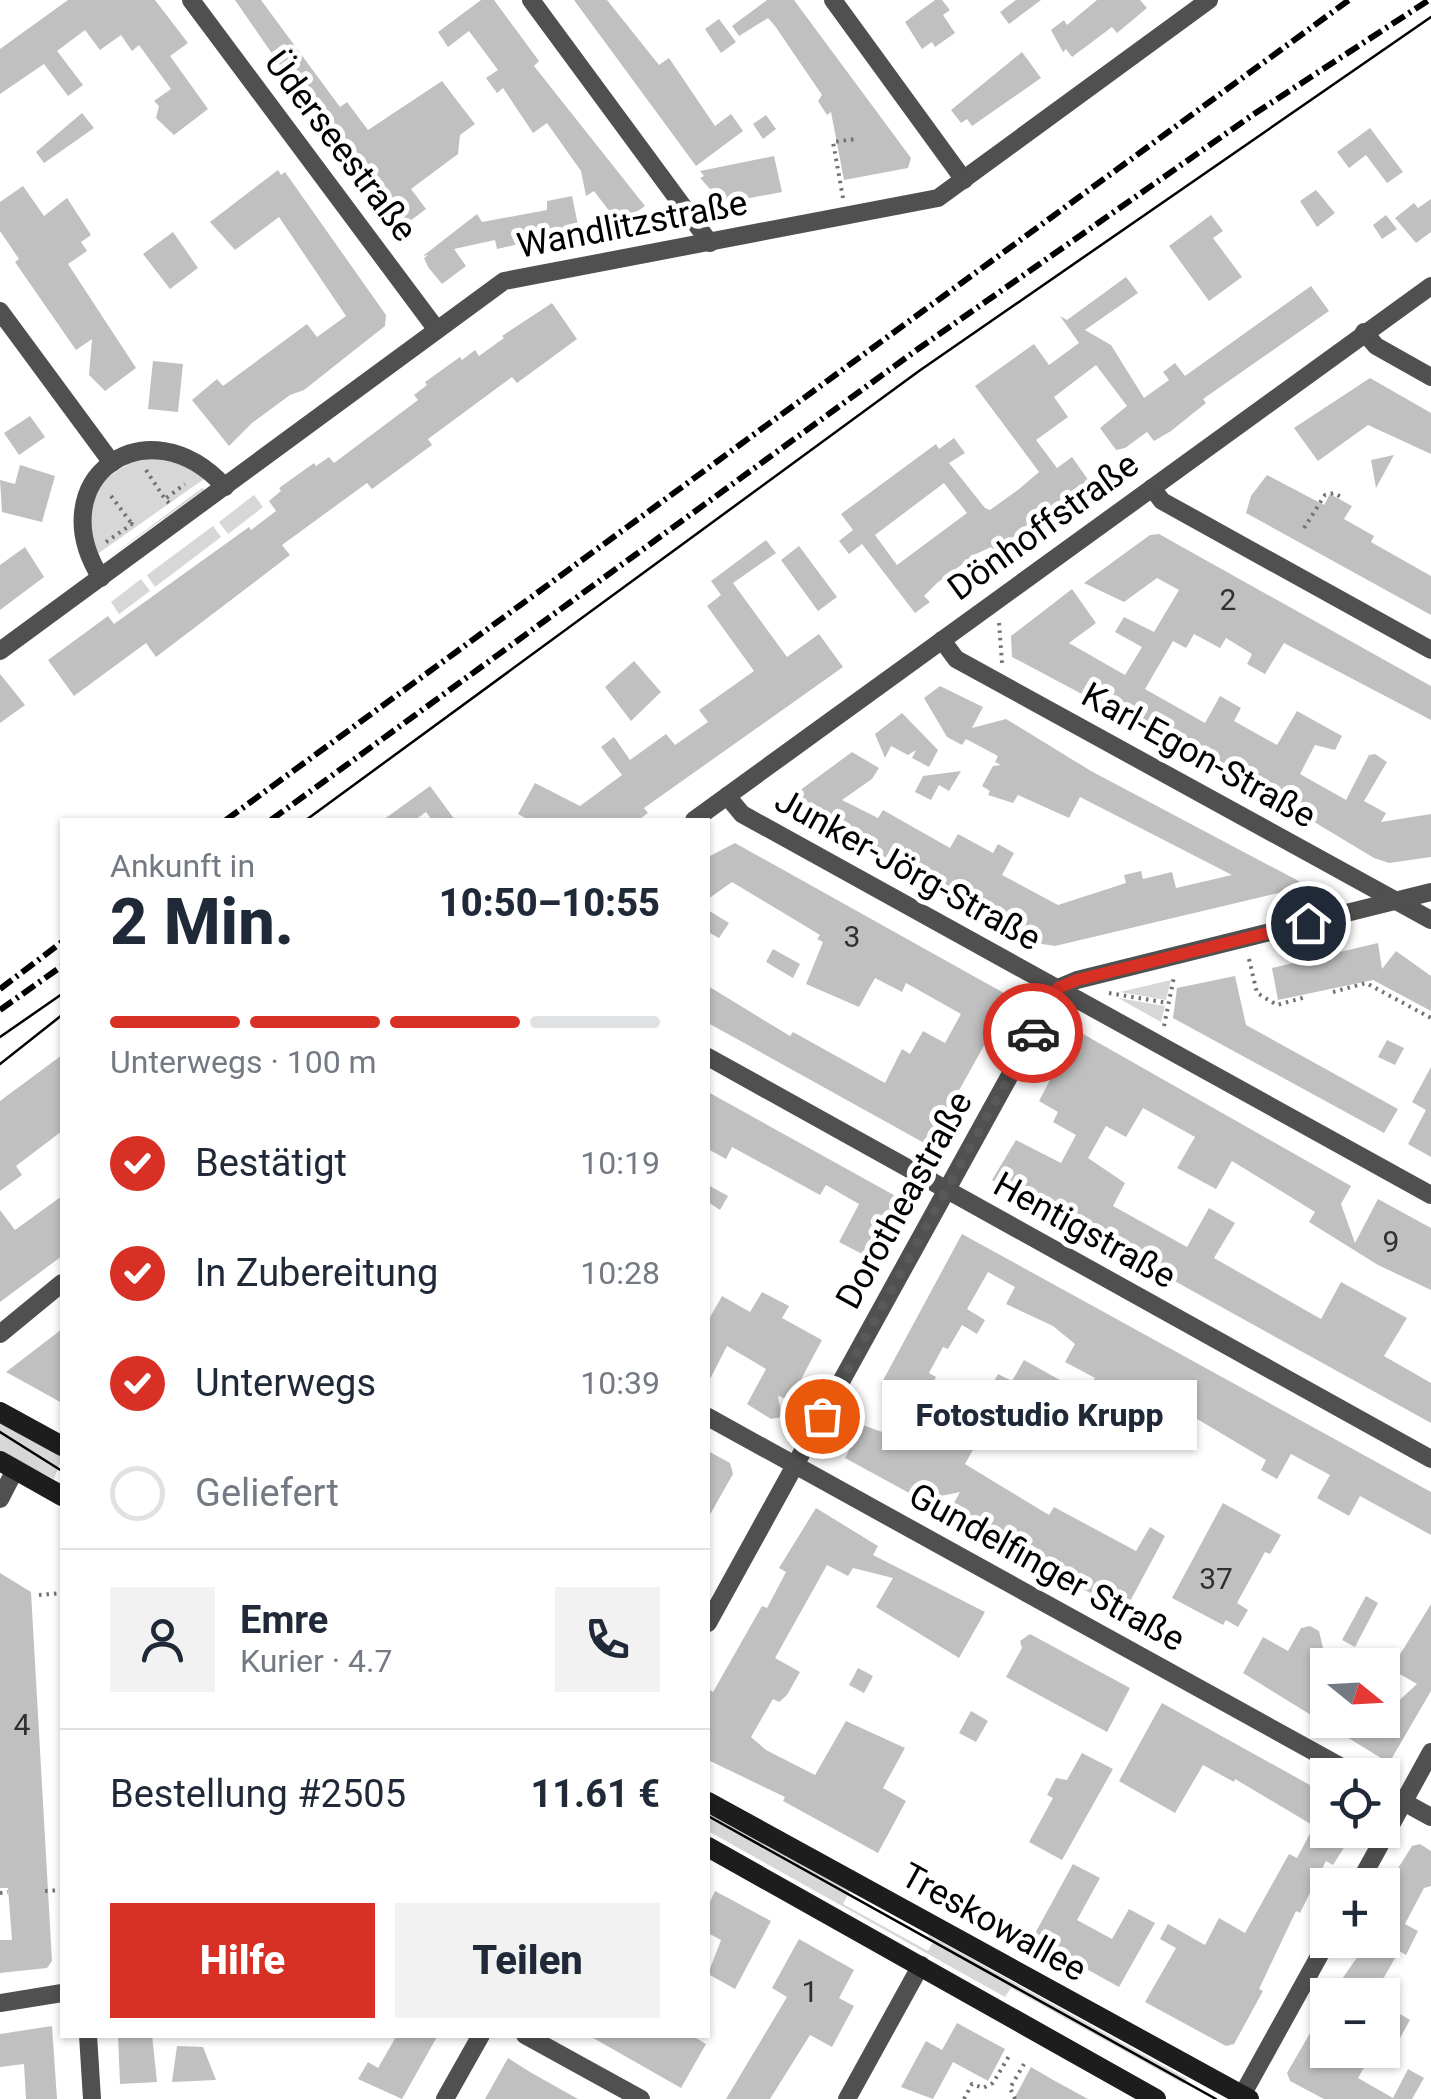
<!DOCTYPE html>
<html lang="de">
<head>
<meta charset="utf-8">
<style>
	:root { --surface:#fff; --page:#f2f2f3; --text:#1f2937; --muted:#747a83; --line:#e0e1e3; --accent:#d93025 }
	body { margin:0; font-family:Roboto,sans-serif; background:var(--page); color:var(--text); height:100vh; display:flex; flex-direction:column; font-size:38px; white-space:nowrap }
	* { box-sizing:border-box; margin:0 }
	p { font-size:32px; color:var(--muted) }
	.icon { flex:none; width:55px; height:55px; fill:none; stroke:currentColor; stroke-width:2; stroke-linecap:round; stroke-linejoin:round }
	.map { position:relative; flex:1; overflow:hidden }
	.sheet { position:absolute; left:60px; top:818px; width:650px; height:1220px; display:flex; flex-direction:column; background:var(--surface); border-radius:0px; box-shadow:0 2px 8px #0004 }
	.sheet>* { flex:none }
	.needle { width:65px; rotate:108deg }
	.buttons { position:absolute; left:1310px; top:1648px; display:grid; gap:20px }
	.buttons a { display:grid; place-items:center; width:90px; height:90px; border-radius:0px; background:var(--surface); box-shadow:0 2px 8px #0004; font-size:50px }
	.pin { position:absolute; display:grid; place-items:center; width:85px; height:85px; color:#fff; margin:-42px; border:5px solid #fff; border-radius:50%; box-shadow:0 2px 10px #0007 }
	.courier { position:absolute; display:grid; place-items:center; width:100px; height:100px; margin:-50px; border:8px solid #d93025; border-radius:50%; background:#fff; color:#222; box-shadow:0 2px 12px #0007 }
	.bubble { position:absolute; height:70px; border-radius:0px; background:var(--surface); box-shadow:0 2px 8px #0004; font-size:32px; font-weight:800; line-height:70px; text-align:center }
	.summary em { font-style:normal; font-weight:800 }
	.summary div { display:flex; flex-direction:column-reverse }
	.summary { display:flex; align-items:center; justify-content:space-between; height:170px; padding:0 50px }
	h1 { font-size:65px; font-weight:800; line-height:75px }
	.bar { display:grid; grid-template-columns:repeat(4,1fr); gap:15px 10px; align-content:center; height:120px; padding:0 50px }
	.bar i { height:12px; border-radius:8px; background:var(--line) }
	.bar .selected { background:var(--accent) }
	.bar p { grid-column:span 4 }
	.line { display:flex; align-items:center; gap:25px; padding:0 50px; border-top:2px solid var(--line) }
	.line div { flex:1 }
	.round { display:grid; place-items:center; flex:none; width:105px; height:105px; border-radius:0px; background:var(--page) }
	ol { padding:0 50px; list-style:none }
	li { display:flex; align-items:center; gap:30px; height:110px }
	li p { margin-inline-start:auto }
	li .icon { padding:10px; border-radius:50%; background:var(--accent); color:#fff; stroke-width:4 }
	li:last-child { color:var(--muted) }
	li i { width:55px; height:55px; border:5px solid var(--line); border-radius:50% }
	.primary-button { display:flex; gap:20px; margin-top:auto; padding:20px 50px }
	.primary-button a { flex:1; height:115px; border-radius:0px; background:var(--accent); color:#fff; font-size:40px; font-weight:800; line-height:115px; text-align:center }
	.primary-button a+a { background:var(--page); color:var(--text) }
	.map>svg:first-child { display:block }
	.green { fill:#d7d7d7 }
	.building { fill:#c0c0c0; fill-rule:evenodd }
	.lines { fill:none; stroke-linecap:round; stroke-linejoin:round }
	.path { stroke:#727272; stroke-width:4; stroke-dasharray:2.5 5; stroke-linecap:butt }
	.street { stroke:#505050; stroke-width:18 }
	.secondary { stroke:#1d1d1d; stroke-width:20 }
	.tram { stroke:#000; stroke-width:2.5 }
	.rail { stroke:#000; stroke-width:6; stroke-dasharray:15 5 2.5 5; stroke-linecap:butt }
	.done { stroke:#595959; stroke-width:10; stroke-dasharray:0 18 }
	.route { stroke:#d93025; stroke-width:12 }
	.labels { text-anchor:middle; stroke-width:10; stroke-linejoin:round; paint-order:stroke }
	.number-label { font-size:30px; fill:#303030 }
	.street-label { font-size:35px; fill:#000; stroke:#fff }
</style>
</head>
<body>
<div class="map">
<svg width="1431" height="2099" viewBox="0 0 1431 2099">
	<rect width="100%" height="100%" fill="#fff"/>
	<g class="green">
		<path d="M143,457L183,463L204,479L96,555C80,502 92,480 143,457Z"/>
		<polygon points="202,488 205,489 107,559"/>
		<polygon points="254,495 263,507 228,534 219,522"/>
		<polygon points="213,526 221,537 155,587 147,575"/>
		<polygon points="141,579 150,591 119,614 111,602"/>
		<polygon points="1171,980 1166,1000 1120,992"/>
		<polygon points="1118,998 1165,1006 1161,1022"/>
		<polygon points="0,1422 62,1457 54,1479 0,1451"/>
		<polygon points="708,1811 850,1891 843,1904 928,1951 933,1942 927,1934 1187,2079 1184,2084 1011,1988 1005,1997 708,1831"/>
	</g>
	<g class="building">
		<polygon points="68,0 155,0 188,43 170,56 208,109 174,135 156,118 159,106 154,101 171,89 139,45 132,51 121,35 100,50 85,30 57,51 83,85 68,96 44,64 0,94 0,49"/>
		<polygon points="235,0 261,0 340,107 347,102 368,130 442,81 475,124 460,135 458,154 411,189 426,209 398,230 353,166 358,162 301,87 297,90"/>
		<polygon points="481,0 494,0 539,61 534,66 645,206 619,224 594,191 586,196 581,171 547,123 533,133 503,88 497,93 486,78 498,70 469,31 448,47 438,32"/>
		<polygon points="574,0 607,0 659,65 669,58 715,126 731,114 743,131 696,166"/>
		<polygon points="767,0 794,0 911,158 908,168 844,180 831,112 827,115 818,101 822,95 775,26 768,18 739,36 732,26"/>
		<polygon points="935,0 942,0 950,10 943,15 955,33 935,47 932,42 922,49 905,22"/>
		<polygon points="1016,0 1041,0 1009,24 1000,12"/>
		<polygon points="1097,0 1140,0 1147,8 1117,33 1112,27 1072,57 1066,49 1063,52 1051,30 1064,20 1067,25"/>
		<polygon points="719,19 736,42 721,53 705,29"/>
		<polygon points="1022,52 1041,78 972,126 967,119 961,123 951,110"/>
		<polygon points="82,113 94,128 44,163 36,152"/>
		<polygon points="766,115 776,129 763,139 753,124"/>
		<polygon points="1370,128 1403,172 1387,183 1366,155 1349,168 1337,152"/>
		<polygon points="774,156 782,192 723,203 700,178 704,176 700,171"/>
		<polygon points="278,170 281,175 285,172 386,315 385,326 304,390 290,395 252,423 229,446 192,400 217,379 223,386 307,324 317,337 346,316 279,217 235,250 210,222"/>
		<polygon points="23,186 44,216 67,198 91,235 81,242 87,251 68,264 136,368 105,391 89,375 92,339 76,350 15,262 19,259 0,231 0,202"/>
		<polygon points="1316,190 1335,213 1317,227 1300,201"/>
		<polygon points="572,196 579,230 497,249 495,240 454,249 466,266 442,284 428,267 424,258 428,255 423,256 477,214 482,222 547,210 547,201"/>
		<polygon points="1431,199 1431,232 1416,243 1395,218 1414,203 1418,208"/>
		<polygon points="1211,215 1223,231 1213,238 1242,277 1209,301 1169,246"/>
		<polygon points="1386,215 1397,229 1382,239 1373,225"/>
		<polygon points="173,232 198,268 170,289 143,254"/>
		<path d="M1126,277L1138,293L1085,330L1111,345L1144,398L1169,380L1163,372L1175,363L1185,376L1311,286L1329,311L1203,399L1206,403L1171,431L1154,441L1147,432L1125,448L1116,450L1100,428L1127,406L1096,365L1054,397L1068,417L1036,440L1057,468L1072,457L1091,484L996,554L991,547L976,554L937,583L924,596L930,602L915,613L862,544L849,554L839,541L853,530L841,514L936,444L939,449L954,438L965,453L949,463L985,508L990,510L1019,489L1039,472L975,386L1034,344L1049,365L1079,343L1060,316L1067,320ZM944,483L967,513L897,565L875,535Z"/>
		<polygon points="552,303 577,339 517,383 512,377 428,439 432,445 372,489 367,483 282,545 290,555 156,657 146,643 74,696 48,660 108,616 114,624 249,527 251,530 276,511 269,501 281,491 279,488 314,463 316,466 329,457 334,463 418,400 414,395 427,385 425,382 460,357 462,360 475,350 479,356 504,338 502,336"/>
		<polygon points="153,361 183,364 178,412 148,409"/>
		<polygon points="1370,378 1431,413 1431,454 1368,425 1318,461 1294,428"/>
		<polygon points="30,416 45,437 19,455 4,433"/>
		<polygon points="1394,455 1376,488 1371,460"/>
		<polygon points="20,465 55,476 42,522 2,512 0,480 15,484"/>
		<polygon points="1267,475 1324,505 1330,494 1352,506 1344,519 1374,536 1371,542 1431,576 1431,615 1246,513 1251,496"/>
		<polygon points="1159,534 1431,686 1431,720 1284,643 1265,674 1247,664 1252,654 1226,638 1220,648 1194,634 1186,648 1173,641 1145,689 1205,723 1220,696 1241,708 1234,721 1277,745 1297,711 1342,736 1335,750 1315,745 1300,774 1346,800 1369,755 1375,754 1387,762 1364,801 1386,813 1381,822 1431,814 1431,857 1389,863 1374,858 1271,796 1269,800 1239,784 1242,779 1012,657 1011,636 1072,589 1096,623 1069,643 1125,675 1142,647 1115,632 1124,617 1154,632 1179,590 1157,578 1124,602 1084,583 1150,535"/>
		<polygon points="766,540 776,553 733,583 787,657 819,634 843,667 644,808 648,813 638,820 529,820 518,814 535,783 580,806 622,775 601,747 614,737 630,760 666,734 675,745 708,722 699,710 754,671 707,606 721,595 711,581"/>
		<polygon points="799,546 837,597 818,611 781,560"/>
		<polygon points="25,547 44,577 0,610 0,565"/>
		<polygon points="634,661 661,692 631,721 605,687"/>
		<polygon points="0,674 25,705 0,723"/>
		<polygon points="940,686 983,707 972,728 1006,719 1091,771 1308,886 1055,946 1042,944 796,808 795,794 852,752 879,768 872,779 842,800 878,818 883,810 950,848 958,834 993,853 998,844 1014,853 1002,875 1058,905 1126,883 1124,875 1141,871 1143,879 1172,872 1176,888 1232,875 1080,797 1069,818 1018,795 1013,803 988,795 990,791 982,786 993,766 1001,765 995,762 998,756 966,739 962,745 947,737 924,698"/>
		<polygon points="902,713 938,750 929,767 912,758 916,750 908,755 891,746 885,758 875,734"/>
		<polygon points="961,771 949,791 939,785 931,800 915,792 923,776"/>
		<polygon points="430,786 455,820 432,820 426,812 415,820 383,820"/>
		<polygon points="735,843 1011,997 931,1141 926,1144 708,1023 708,986 790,1036 793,1032 885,1083 902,1049 910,1054 923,1031 945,1043 961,1014 906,983 902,992 875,978 859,1007 806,984 823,942 817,939 820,935 732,882 708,899 708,857"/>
		<polygon points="708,910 729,923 719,938 708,932"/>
		<polygon points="1378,943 1382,969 1396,951 1431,976 1431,1011 1373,980 1278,1000 1272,968"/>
		<polygon points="773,949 800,964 793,978 766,962"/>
		<polygon points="1235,976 1246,1025 1398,1109 1384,1133 1173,1018 1177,988"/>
		<polygon points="1076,1030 1351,1186 1341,1204 1355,1243 1378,1199 1431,1228 1431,1290 1378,1265 1309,1222 1315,1212 1232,1161 1216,1189 1177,1168 1195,1137 1143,1108 1126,1137 1106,1126 1088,1158 1125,1183 1113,1206 1187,1247 1209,1208 1235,1223 1214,1258 1321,1319 1341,1282 1407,1318 1384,1356 1431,1383 1431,1423 992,1180 1016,1140 1061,1163 1076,1135 1053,1122 1058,1112 1039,1101"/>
		<polygon points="1387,1040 1404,1048 1395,1065 1378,1057"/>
		<polygon points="62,1055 62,1131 16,1166 22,1175 0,1191 0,1101"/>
		<polygon points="1431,1067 1431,1157 1408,1144 1426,1110 1412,1102"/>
		<polygon points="708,1092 901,1199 868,1257 839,1242 859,1204 826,1185 820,1195 732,1147 726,1159 708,1149"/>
		<polygon points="708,1185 728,1196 720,1210 708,1202"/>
		<polygon points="62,1196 62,1256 0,1302 0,1210 15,1230"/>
		<polygon points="962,1234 1431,1492 1431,1535 1360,1496 1349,1516 1317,1498 1330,1475 1291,1454 1277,1479 1261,1470 1266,1460 1140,1385 1139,1389 1131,1384 1127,1390 1115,1384 1104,1404 1086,1394 1095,1378 1065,1362 1075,1344 1053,1326 1006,1304 1015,1287 988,1272 967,1309 985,1320 977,1334 962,1325 948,1349 943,1347 929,1373 936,1377 921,1406 881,1384"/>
		<polygon points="762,1292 789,1306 782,1318 822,1340 790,1400 778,1396 782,1417 771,1419 747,1404 766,1369 727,1346 708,1383 708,1321 722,1296 750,1312"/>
		<polygon points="62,1329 62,1403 6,1372"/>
		<polygon points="1024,1360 1060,1380 1037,1421 1001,1401 996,1410 982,1402 998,1374 1012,1381"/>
		<polygon points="919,1408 978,1441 965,1464 1049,1515 1054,1507 1136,1551 1150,1527 1165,1536 1127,1607 1118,1602 1116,1607 1026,1558 1029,1551 1003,1537 999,1543 948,1514 960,1492 922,1500 845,1458 863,1425 901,1439"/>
		<polygon points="708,1451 730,1463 733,1474 708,1518"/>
		<polygon points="1223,1503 1281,1535 1270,1554 1265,1552 1237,1603 1248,1610 1238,1627 1226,1620 1223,1625 1172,1598"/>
		<polygon points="816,1508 878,1546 873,1555 985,1612 959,1658 876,1607 893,1578 853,1568 848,1576 827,1565 775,1658 800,1672 787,1695 779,1702 773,1699 751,1737 766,1750 815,1775 846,1721 905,1748 883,1788 906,1801 878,1853 783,1801 785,1797 708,1760 708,1689 713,1692 762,1606 767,1608 786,1572 779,1568"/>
		<polygon points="0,1573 31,1592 52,1961 47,1968 0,1973 0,1940 12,1940 8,1888 0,1888"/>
		<polygon points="1366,1596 1378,1603 1355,1647 1342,1640"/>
		<polygon points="1431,1604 1431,1691 1389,1763 1243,1673 1263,1637 1288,1651 1301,1628 1310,1626 1319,1631 1328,1669 1328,1720 1382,1720 1382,1707 1393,1706 1417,1684 1391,1669"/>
		<polygon points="1030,1634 1130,1688 1107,1732 1006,1677 1022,1648 1020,1641"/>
		<polygon points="858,1668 873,1676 864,1693 849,1685"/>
		<polygon points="1162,1703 1328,1795 1328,1830 1355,1830 1333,1865 1326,1861 1300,1913 1296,1911 1259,1989 1263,1991 1234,2044 1226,2046 1145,2002 1176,1948 1160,1939 1168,1924 1205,1945 1219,1918 1245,1933 1289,1854 1297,1858 1314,1826 1235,1779 1234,1782 1203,1765 1175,1813 1119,1781"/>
		<polygon points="971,1711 988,1721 976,1742 959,1733"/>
		<polygon points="1082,1753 1113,1769 1062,1860 1029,1842 1053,1798 1047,1795 1056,1778 1067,1780"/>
		<polygon points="1420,1844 1431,1851 1431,1886 1424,1888 1405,1924 1418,1931 1406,1955 1399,1951 1374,1995 1331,1995 1369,1940 1382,1940 1382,1901 1391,1886 1388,1884 1412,1846"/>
		<polygon points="1073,1864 1100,1878 1077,1920 1112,1939 1129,1909 1155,1923 1119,1987 1032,1939"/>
		<polygon points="715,1891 771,1921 735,1989 708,1974 721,1940 708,1933 708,1906"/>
		<polygon points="799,1939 854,1970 839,1998 854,2006 832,2047 810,2035 770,2099 726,2099 787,1997 772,1988"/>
		<polygon points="1328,2002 1328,2050 1382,2050 1382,2033 1395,2011 1410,2020 1389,2058 1374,2050 1358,2078 1393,2098 1408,2069 1424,2078 1412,2099 1324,2099 1290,2081 1287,2073"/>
		<polygon points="957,2023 1005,2049 988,2081 953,2062 933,2099 901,2087 926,2041 942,2050"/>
		<polygon points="52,2026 57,2099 26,2099 24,2064 0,2067 0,2034"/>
		<polygon points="118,2035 152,2035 157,2082 120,2084"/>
		<polygon points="397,2035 438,2035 402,2099 358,2079 368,2062 378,2068"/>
		<polygon points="588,2035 691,2035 706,2044 681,2088"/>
		<polygon points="177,2046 203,2047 216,2080 172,2082"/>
		<polygon points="508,2058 530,2072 578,2099 485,2099"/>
		<polygon points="1031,2067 1055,2081 1088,2099 1014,2099"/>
	</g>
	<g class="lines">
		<g class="path">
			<polyline points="843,198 833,142 856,139"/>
			<polyline points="146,470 165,499"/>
			<polyline points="111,496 132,524"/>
			<polyline points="169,503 165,499 185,484"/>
			<polyline points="1304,528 1325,495 1334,493 1343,498"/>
			<polyline points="106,542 132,524 135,528"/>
			<polyline points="999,623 1002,663"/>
			<polyline points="1249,959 1257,993 1277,1005 1306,997"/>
			<polyline points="1333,992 1366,983 1431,1018"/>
			<polyline points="1109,993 1168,1003"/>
			<polyline points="1164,1026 1174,977"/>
			<polyline points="39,1595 62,1593"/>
			<polyline points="45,1891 62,1890"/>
			<polyline points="0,1893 8,1892"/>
			<polyline points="964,2099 972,2084 983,2088 993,2083 1009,2056"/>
			<polyline points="1015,2099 1010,2088 1024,2064"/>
		</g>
		<g class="street">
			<polyline points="191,0 437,330"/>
			<polyline points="531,0 710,243"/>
			<polyline points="833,0 964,180"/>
			<polyline points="0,311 112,463"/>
			<polyline points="1364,332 1376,346 1431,377"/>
			<polyline points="1152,488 1162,501 1431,650"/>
			<path d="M101,578C39,480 147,401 225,487"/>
			<polyline points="942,640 956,659 1431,920"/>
			<polyline points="0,651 504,281 938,198 1209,0"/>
			<polyline points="727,796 742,814 1431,1195"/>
			<polyline points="694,820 1431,286"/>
			<polyline points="708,1057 1431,1459"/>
			<polyline points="0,1334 62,1283"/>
			<polyline points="708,1417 1356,1775"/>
			<polyline points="0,1499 15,1470"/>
			<polyline points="708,1623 1058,988 1077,980 1431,892"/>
			<polyline points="1382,1790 1431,1817"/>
			<polyline points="1358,1885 1431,1752"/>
			<polyline points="0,2003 62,1993"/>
			<polyline points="88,2035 92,2099"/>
			<polyline points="525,2035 641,2099"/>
			<polyline points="445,2099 481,2035"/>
			<polyline points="847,2099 921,1965"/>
			<polyline points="1240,2099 1328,1940"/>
		</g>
		<g class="secondary">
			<polyline points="0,1412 62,1446"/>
			<polyline points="0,1461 62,1496"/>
			<polyline points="708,1802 1249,2099"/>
			<polyline points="708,1847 1156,2099"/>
		</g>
		<g class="tram">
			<polyline points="306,820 919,371 1431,17"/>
			<polyline points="0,1037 62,994"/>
			<polyline points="0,1064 62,1015"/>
			<polyline points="0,1432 62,1471"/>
			<polyline points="708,1816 1216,2099"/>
		</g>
		<g class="rail">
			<polyline points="226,820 1349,0"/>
			<polyline points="271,820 918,349 1254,114 1429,0"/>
			<polyline points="0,989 62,942"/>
			<polyline points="0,1010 62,966"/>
		</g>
	</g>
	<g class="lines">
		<polyline class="done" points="822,1416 1033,1033"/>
		<polyline class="route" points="1033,1033 1058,988 1077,980 1308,923"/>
	</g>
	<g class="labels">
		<g class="number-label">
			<text x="1228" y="610">2</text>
			<text x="852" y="947">3</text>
			<text x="1391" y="1252">9</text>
			<text x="1216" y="1589">37</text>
			<text x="22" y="1735">4</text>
			<text x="810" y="2002">1</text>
		</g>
		<g class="street-label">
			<text transform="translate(341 146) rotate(53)" y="12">Üderseestraße</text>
			<text transform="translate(632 224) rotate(-11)" y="12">Wandlitzstraße</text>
			<text transform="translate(1043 526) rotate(-36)" y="12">Dönhoffstraße</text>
			<text transform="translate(1199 755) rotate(29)" y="12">Karl-Egon-Straße</text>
			<text transform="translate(908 869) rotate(29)" y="12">Junker-Jörg-Straße</text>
			<text transform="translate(904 1200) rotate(-61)" y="12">Dorotheastraße</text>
			<text transform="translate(1085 1230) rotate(29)" y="12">Hentigstraße</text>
			<text transform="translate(1047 1567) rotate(29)" y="12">Gundelfinger Straße</text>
			<text transform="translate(994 1922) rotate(29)" y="12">Treskowallee</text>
		</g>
	</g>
</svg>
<div class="buttons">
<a><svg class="needle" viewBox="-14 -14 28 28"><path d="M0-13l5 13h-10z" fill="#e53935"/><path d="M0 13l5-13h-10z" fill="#747a83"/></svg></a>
<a><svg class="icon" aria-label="locate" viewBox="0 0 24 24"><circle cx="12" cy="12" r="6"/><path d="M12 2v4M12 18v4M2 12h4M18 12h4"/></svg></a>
<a>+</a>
<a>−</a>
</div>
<div class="pin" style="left:822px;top:1416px;background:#ea580c"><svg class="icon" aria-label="bag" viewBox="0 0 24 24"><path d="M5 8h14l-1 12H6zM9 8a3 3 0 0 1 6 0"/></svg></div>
<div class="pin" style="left:1308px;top:923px;background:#1f2937"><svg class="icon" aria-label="home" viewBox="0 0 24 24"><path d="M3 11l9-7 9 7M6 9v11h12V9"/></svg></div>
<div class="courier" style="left:1033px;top:1033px"><svg class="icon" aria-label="car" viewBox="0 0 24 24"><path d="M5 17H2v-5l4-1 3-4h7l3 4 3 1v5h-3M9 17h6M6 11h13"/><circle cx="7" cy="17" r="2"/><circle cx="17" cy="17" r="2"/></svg></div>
<div class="bubble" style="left:882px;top:1380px;width:315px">Fotostudio Krupp</div>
<section class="sheet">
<div class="summary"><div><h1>2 Min.</h1><p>Ankunft in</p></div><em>10:50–10:55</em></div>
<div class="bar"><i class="selected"></i><i class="selected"></i><i class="selected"></i><i></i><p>Unterwegs · 100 m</p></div>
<ol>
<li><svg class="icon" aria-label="check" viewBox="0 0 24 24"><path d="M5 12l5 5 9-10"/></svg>Bestätigt<p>10:19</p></li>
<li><svg class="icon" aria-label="check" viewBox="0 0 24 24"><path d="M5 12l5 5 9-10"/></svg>In Zubereitung<p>10:28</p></li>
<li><svg class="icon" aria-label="check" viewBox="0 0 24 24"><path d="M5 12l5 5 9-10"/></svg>Unterwegs<p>10:39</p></li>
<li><i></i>Geliefert</li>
</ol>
<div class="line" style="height:180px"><a class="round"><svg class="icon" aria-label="person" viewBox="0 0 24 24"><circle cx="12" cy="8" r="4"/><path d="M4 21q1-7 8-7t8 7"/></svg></a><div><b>Emre</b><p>Kurier · 4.7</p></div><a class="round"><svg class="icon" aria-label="phone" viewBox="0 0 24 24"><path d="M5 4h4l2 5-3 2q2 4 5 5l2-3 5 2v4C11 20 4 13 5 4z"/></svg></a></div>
<div class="line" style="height:130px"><div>Bestellung #2505</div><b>11.61 €</b></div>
<div class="primary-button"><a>Hilfe</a><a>Teilen</a></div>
</section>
</div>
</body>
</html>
